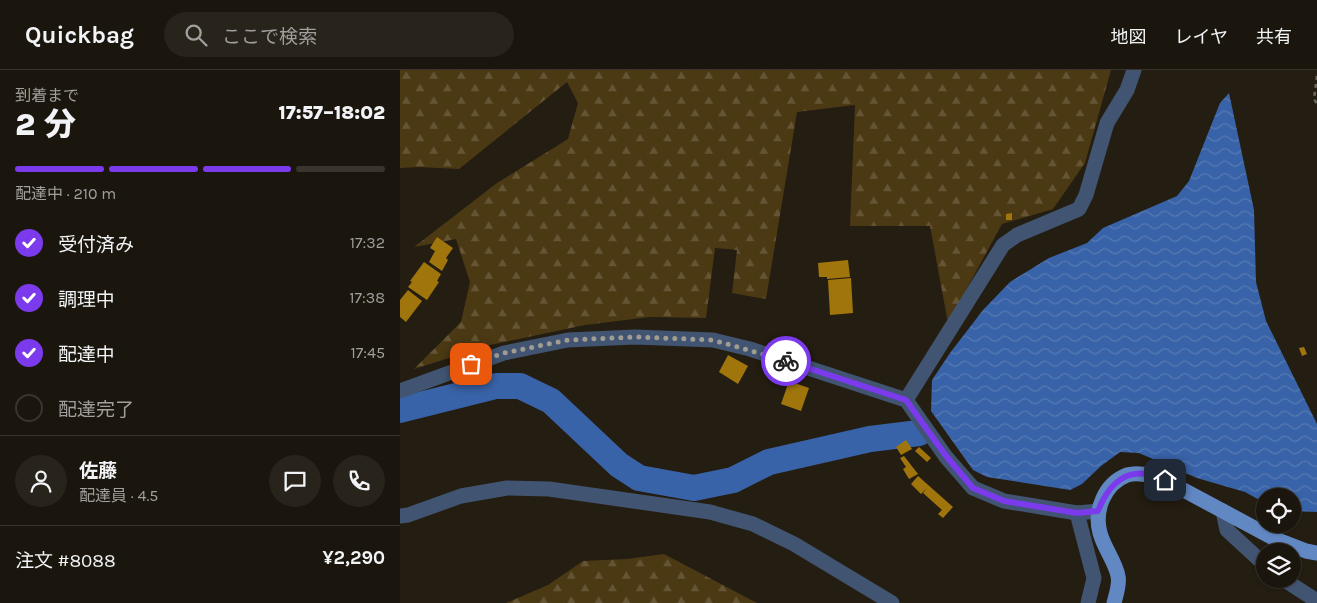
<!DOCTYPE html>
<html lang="ja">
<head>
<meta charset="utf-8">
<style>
	:root { --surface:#1b160d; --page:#28231b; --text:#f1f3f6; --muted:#a09f9d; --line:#39352e; --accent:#7c3aed }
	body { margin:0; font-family:Karla,"Noto Sans JP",sans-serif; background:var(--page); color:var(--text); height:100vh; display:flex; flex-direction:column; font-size:19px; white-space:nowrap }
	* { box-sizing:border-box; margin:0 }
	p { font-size:16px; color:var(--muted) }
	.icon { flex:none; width:28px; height:28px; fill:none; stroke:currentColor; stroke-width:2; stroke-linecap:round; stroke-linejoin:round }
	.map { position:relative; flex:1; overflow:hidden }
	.panel { display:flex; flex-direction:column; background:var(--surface); width:400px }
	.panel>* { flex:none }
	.tools { position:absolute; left:856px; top:418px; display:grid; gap:10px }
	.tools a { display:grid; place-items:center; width:45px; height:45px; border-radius:50%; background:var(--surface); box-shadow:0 1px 4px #0004,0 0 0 1px var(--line); font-size:25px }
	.pin { position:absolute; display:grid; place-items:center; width:42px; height:42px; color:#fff; margin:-21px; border-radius:10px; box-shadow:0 2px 8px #0006 }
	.courier { position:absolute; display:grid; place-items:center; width:50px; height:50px; margin:-25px; border:4px solid #7c3aed; border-radius:50%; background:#fff; color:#222; box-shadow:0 1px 6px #0007 }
	.head em { font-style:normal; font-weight:800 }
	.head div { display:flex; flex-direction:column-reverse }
	.head { display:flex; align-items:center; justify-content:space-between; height:85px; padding:0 15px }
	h1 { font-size:32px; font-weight:800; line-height:38px }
	.bar { display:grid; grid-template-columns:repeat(4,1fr); gap:8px 5px; align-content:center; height:60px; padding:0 15px }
	.bar i { height:6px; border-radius:4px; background:var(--line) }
	.bar .current { background:var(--accent) }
	.bar p { grid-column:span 4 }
	.line { display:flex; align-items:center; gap:12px; padding:0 15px; border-top:1px solid var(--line) }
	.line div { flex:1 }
	.round { display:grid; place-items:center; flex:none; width:52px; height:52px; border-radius:26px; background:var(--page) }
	ol { padding:0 15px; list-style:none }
	li { display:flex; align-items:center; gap:15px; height:55px }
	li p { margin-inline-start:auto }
	li .icon { padding:5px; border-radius:50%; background:var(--accent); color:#fff; stroke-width:4 }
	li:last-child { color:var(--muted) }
	li i { width:28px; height:28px; border:2px solid var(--line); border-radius:50% }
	header { display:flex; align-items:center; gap:30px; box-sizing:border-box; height:70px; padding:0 25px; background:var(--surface); border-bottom:1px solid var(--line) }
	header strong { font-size:24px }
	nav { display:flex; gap:28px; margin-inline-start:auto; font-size:18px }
	.search { width:350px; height:45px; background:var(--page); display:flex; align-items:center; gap:12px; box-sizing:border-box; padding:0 18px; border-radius:28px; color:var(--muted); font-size:19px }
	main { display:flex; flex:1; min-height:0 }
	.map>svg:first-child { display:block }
	.forest { fill:url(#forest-firs) }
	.water { fill:url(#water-waves) }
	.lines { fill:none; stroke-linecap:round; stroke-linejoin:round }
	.river { stroke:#3963a8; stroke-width:26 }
	.building { fill:#a0760c }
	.path { stroke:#6e685d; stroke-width:2.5; stroke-dasharray:4 4; stroke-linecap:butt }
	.minor { stroke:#415471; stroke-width:15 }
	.major { stroke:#6288c4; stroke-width:15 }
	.done { stroke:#a19c92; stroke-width:5; stroke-dasharray:0 9 }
	.route { stroke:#7c3aed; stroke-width:6 }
</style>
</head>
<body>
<header>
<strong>Quickbag</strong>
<div class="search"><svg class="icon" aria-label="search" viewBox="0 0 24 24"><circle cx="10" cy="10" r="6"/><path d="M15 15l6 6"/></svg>ここで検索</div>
<nav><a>地図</a><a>レイヤ</a><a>共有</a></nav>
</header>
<main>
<section class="panel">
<div class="head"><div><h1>2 分</h1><p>到着まで</p></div><em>17:57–18:02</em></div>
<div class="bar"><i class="current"></i><i class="current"></i><i class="current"></i><i></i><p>配達中 · 210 m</p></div>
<ol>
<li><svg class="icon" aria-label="check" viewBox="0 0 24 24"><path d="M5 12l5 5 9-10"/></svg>受付済み<p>17:32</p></li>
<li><svg class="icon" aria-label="check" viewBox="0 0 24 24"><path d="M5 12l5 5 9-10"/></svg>調理中<p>17:38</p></li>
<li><svg class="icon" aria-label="check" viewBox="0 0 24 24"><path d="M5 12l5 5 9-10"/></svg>配達中<p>17:45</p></li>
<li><i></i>配達完了</li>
</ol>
<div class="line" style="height:90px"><a class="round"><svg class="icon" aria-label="person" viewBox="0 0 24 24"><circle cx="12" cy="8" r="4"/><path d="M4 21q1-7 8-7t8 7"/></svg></a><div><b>佐藤</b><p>配達員 · 4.5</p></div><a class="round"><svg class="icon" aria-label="chat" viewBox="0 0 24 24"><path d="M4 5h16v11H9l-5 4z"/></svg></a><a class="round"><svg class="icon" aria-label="phone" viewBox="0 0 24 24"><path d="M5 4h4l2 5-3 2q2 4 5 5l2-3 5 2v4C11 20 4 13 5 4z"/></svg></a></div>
<div class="line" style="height:65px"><div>注文 #8088</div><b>¥2,290</b></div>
</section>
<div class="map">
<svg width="917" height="533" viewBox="0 0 917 533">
	<defs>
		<pattern id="forest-firs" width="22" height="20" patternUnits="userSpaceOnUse" patternTransform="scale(1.25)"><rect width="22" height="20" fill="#4b3914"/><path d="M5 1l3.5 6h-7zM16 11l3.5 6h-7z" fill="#655535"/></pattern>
		<pattern id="water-waves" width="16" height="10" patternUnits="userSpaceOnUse" patternTransform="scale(1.25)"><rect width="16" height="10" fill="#3963a8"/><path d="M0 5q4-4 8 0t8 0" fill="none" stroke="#5679b3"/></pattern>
	</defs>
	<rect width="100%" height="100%" fill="#241d11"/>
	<g class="forest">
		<polygon points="0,0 711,0 685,93 653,139 602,154 548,253 530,156 450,156 455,35 397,42 366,229 332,223 337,180 315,178 306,248 250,247 185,255 90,275 14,299 61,252 70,212 56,169 14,177 97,113 168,69 178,33 167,12 59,99 18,97 0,98"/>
		<polygon points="264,484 357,533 106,533 148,515 183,491 227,489"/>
	</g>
	<polygon class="water" points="829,23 854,140 856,212 866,251 917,354 917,442 893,441 892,426 865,426 865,433 845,422 797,408 739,383 720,382 701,396 682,414 670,420 587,407 573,400 531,341 532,310 550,283 583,240 610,212 649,188 687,173 703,158 777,126 789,111 820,33"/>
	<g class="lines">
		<polyline class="river" points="0,340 96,316 120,316 151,331 219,395 239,408 294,418 333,410 369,392 470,369 519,363"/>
	</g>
	<g class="building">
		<polygon points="612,143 612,150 606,150 606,144"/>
		<polygon points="37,167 53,178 46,188 48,190 42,201 29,192 35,181 30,178"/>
		<polygon points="448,190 450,207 427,209 427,207 419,207 418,193"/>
		<polygon points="24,192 41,204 37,211 39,212 27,230 8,217 12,212 10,211"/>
		<polygon points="451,208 453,243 430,245 428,210"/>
		<polygon points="8,220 22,231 6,252 0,247 0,230"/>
		<polygon points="904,277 907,284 902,286 899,278"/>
		<polygon points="328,285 348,296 338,314 319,302"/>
		<polygon points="389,311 409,318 401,341 381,334"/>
		<polygon points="506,370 512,379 501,385 496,377"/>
		<polygon points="519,377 531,388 527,392 515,381"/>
		<polygon points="504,386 518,404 509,409 503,399 506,397 500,388"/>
		<polygon points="518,406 553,437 543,448 538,444 542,440 523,423 527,418 521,424 511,414"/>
	</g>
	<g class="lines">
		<polyline class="path" points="917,6 914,29 917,34"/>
		<g class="minor">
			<polyline points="0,321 104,283 168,270 235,267 313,270 350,279 506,330 546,387 573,418 604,431 677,443 698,441"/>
			<polyline points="506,330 603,175 617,165 679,139 686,125 707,53 727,20 734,0"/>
			<polyline points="823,441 827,460 865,495"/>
			<polyline points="677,443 694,508 688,533"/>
			<polyline points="0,446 8,445 61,426 107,418 149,419 310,442 353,454 394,474 492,533"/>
			<polyline points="883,509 917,531"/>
		</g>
		<path class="major" d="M714,533C716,525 720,514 718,506C715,491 704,478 700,463C694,441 704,414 727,405C740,401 754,407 765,410L875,469L906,481L917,483"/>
	</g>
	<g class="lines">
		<polyline class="done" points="71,294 104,283 168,270 236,267 313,270 386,291"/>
		<path class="route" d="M386,291L506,330L546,386L573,418L604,431L677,443L698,441C706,420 721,400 747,404C753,405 759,408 765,410"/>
	</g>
</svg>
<div class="tools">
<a><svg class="icon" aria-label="locate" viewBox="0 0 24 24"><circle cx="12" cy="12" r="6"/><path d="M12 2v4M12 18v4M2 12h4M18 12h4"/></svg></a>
<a><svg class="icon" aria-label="layers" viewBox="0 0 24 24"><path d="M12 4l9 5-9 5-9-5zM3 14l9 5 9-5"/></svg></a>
</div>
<div class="pin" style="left:71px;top:294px;background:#ea580c"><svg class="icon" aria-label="bag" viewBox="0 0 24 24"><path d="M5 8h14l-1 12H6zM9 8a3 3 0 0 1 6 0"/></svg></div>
<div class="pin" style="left:765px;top:410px;background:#1f2937"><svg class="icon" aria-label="home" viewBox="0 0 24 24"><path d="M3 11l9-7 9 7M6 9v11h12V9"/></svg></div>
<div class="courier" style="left:386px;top:291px"><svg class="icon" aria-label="bike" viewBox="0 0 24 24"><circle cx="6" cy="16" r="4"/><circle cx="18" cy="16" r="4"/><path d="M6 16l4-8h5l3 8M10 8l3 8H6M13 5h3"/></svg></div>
</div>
</main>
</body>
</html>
